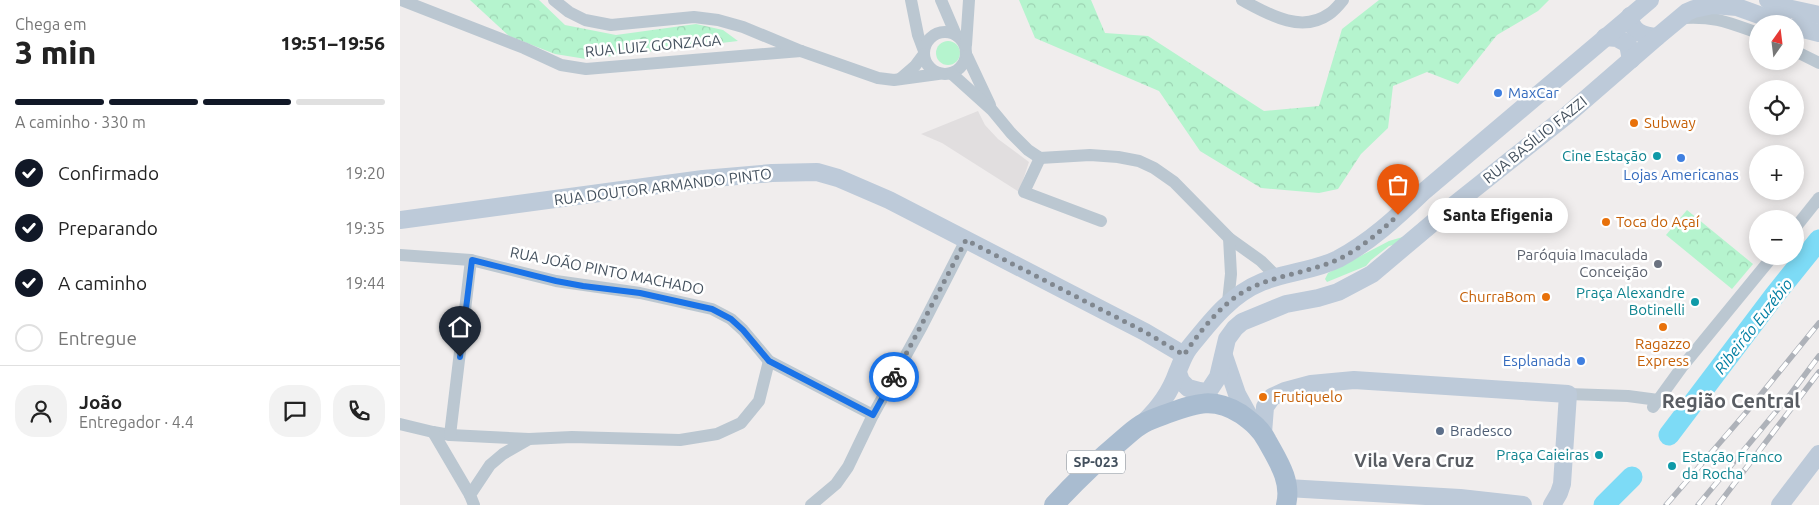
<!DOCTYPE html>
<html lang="pt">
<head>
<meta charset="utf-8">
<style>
	:root { --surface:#fff; --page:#f2f2f2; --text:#222; --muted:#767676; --line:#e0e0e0; --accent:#111827 }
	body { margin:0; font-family:Ubuntu,sans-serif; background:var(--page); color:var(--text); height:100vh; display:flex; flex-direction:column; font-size:19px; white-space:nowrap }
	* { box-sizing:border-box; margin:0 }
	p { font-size:16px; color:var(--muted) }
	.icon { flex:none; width:28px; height:28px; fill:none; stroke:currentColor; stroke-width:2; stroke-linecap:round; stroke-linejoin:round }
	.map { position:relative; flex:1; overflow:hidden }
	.panel { display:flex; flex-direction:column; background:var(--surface); width:400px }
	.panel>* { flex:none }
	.needle { width:32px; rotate:14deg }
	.tools { position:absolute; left:1349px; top:15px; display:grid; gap:10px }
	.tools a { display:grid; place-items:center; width:55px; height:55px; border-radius:50%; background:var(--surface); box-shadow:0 2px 12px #0003; font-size:25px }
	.pin { position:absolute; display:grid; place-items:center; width:42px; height:42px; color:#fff; margin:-51px -21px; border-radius:50% 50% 50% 0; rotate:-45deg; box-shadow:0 0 5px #0007 }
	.pin .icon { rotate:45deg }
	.courier { position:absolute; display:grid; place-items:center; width:50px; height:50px; margin:-25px; border:4px solid #1a73e8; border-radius:50%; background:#fff; color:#222; box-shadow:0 1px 6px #0007 }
	.bubble { position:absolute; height:35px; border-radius:18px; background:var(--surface); box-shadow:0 2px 12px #0003; font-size:16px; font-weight:800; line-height:35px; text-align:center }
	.head em { font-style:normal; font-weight:800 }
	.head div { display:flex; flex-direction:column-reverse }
	.head { display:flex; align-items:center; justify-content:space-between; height:85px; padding:0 15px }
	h1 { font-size:32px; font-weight:800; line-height:38px }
	.bar { display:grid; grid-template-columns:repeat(4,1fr); gap:8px 5px; align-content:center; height:60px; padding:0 15px }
	.bar i { height:6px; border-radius:4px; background:var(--line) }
	.bar .selected { background:var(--accent) }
	.bar p { grid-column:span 4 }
	.line { display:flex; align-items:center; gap:12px; padding:0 15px; border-top:1px solid var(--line) }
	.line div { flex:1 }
	.round { display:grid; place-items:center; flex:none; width:52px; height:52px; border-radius:20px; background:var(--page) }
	ol { padding:0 15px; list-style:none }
	li { display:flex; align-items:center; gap:15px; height:55px }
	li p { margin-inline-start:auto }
	li .icon { padding:5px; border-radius:50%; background:var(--accent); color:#fff; stroke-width:4 }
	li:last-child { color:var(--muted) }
	li i { width:28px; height:28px; border:2px solid var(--line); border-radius:50% }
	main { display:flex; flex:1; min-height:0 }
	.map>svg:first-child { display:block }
	.education { fill:#e1dedf }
	.grass { fill:#b5f4ce }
	.forest { fill:url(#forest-crowns) }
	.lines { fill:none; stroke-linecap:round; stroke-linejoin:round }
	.river { stroke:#7ddbf6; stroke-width:21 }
	.street { stroke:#bbc7d1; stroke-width:12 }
	.secondary { stroke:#bdcad9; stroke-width:18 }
	.primary { stroke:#a9bcd0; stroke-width:20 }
	.rail-casing { stroke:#aeb2b9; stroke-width:5.5 }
	.rail { stroke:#fff; stroke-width:4; stroke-dasharray:11; stroke-linecap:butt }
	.done { stroke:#80878f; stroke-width:5; stroke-dasharray:0 9 }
	.route { stroke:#1a73e8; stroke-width:6 }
	.shop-dot { fill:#3f7fe0; stroke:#fff; stroke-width:2 }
	.food-dot { fill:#e8710a; stroke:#fff; stroke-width:2 }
	.culture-dot { fill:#0f9aa8; stroke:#fff; stroke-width:2 }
	.worship-dot { fill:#6b7280; stroke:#fff; stroke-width:2 }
	.service-dot { fill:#5c6f8a; stroke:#fff; stroke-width:2 }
	.labels { text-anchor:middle; stroke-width:5; stroke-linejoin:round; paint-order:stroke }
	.shield { fill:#fff; stroke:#7b848e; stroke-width:1 }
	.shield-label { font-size:14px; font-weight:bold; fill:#43505d }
	.street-label { font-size:15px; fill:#43505d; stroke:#fff }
	.shop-label { font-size:15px; fill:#366cbe; stroke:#fff; text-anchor:start }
	.food-label { font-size:15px; fill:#c56008; stroke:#fff; text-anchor:start }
	.culture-label { font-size:15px; fill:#0d838f; stroke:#fff; text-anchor:end }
	.worship-label { font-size:15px; fill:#5b616d; stroke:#fff; text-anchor:end }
	.service-label { font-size:15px; fill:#4e5e75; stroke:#fff; text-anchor:start }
	.water-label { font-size:16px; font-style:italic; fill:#027fa3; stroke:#fff }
	.quarter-label { font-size:18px; font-weight:bold; fill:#595d63; stroke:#fff }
	.district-label { font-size:20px; font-weight:bold; fill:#595d63; stroke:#fff }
</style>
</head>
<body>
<main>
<section class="panel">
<div class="head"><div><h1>3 min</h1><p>Chega em</p></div><em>19:51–19:56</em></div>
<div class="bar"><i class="selected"></i><i class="selected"></i><i class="selected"></i><i></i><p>A caminho · 330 m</p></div>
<ol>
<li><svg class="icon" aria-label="check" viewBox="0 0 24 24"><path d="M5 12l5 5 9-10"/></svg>Confirmado<p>19:20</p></li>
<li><svg class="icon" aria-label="check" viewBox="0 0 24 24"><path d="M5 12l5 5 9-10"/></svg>Preparando<p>19:35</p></li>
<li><svg class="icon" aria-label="check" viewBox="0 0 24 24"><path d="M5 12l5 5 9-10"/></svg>A caminho<p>19:44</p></li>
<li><i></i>Entregue</li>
</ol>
<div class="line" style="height:90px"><a class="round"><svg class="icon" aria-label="person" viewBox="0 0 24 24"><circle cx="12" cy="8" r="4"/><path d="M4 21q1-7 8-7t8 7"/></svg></a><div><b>João</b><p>Entregador · 4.4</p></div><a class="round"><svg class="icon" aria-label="chat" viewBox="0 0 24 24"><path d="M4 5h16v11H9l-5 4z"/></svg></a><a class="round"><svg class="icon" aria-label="phone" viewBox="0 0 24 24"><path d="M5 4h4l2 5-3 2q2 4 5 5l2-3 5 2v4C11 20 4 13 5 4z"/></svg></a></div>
</section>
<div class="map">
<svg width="1419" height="505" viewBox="0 0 1419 505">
	<defs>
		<pattern id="forest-crowns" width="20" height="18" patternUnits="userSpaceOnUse" patternTransform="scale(1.25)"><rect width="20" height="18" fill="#b5f4ce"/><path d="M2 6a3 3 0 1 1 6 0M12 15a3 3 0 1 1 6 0" fill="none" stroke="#9dd3b3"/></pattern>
	</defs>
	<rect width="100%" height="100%" fill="#f0eded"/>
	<polygon class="education" points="578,111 585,125 598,139 629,162 619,192 542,143 521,134"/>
	<g class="grass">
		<circle cx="548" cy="53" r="12"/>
		<polygon points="1006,236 997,244 989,246 971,260 966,266 927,282 925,279 928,273 989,241"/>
	</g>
	<g class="forest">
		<polygon points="70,0 139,0 165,25 216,35 296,24 323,30 338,41 186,59 155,54 109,36"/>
		<polygon points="619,0 691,0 705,33 748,36 864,111 919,106 942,29 979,0 1149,0 1138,11 1097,35 1058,84 1027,72 993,86 988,128 961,154 938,189 919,193 861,188 800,151 759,91 635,38"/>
		<polygon points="1287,210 1353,264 1332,289 1266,235"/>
	</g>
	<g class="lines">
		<g class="river">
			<polyline points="1269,435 1374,296 1419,240"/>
			<polyline points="1204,505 1232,477"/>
		</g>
		<g class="street">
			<polyline points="1,0 124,48 161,65 186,69 401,51"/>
			<polyline points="154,0 169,12 185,20 211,25 294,17 318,20 343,27 401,51 478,78 494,80 538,74"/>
			<polyline points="511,0 518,35 524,51"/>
			<polyline points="541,0 556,35"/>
			<path d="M842,0C868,14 901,34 929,14C934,11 939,5 943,0"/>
			<path d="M1282,18C1315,16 1327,22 1358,33"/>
			<circle cx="545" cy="53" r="21"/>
			<polyline points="566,45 569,0"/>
			<polyline points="1395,51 1419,63"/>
			<polyline points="567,56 590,105"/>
			<polyline points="552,74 592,110 611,133 628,150 640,158 690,155 718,157 739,161 754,168 774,182 829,238 861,261 877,277"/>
			<polyline points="500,79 515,66 524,54"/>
			<polyline points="640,158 624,192 701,221"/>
			<polyline points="1395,228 1419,198"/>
			<polyline points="0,255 71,260 156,281 240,293 312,309 331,319 343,330 369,361 473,415"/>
			<polyline points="828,302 831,274 829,238"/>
			<polyline points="1168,394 1228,396 1258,400"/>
			<polyline points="1253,407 1282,367 1373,256"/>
			<polyline points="0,424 33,432 50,435 129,439"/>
			<polyline points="33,432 70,495"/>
			<polyline points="50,435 71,260"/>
			<polyline points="74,505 70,495 90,465 103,454 129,439 172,437 280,440 317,434 341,423 359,401 369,361"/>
			<polyline points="411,505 436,484 448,467 473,415 522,326 566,240"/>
		</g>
		<g class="secondary">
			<polyline points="1368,0 1387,8 1419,15"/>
			<path d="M1230,16C1231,32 1243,36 1257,37"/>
			<polyline points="1395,27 1419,33"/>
			<polyline points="1205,37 1217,38 1228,44 1231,60"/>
			<polyline points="0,220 303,179 372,173 417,172 438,178 489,200 745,332 784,355"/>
			<polyline points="824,356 837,394 853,423"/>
			<polyline points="778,373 781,381 788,388 799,391 805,392 810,389 818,377 827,339 835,328 842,322 886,304 918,298 938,292 972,274 1054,205 1166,116 1257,37 1287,12 1294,9 1313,5 1337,7 1384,24"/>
			<path d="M743,423C758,409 770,393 777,373C781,364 783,356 789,348C810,322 830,295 862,282C886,272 914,271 938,259C970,242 996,218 1022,193L1250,0"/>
			<polyline points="863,433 865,407 872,397 885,391 911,384 954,380 1168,394 1162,484 1159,493 1152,505"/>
			<polyline points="887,488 1060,498 1123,505"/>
			<polyline points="1380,505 1419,454"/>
		</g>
		<path class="primary" d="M654,505C676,481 698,460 723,439C729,434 736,427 744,423C752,419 761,416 769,413C797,403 814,397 841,414C852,422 861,429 867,441C878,461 892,481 886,505"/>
		<g class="rail-casing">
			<g id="rail">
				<polyline points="1266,505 1349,409 1419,323"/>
				<polyline points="1298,505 1389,396 1419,356"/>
				<polyline points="1318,505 1419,372"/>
			</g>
		</g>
		<use href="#rail" class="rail"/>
	</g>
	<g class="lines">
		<path class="done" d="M494,377L566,240L745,332L784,355C797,335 820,306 840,294C870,275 905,274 937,260C960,249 980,232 998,215"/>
		<polyline class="route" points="60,357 72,260 156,281 183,286 240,293 312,309 331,319 343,330 369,361 473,415 494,377"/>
	</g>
	<g class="shop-dot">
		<circle cx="1098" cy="93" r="5"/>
		<circle cx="1281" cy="158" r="5"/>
		<circle cx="1181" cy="361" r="5"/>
	</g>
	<g class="food-dot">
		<circle cx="1234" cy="123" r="5"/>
		<circle cx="1206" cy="222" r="5"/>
		<circle cx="1146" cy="297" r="5"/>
		<circle cx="1263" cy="327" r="5"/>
		<circle cx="863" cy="397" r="5"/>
	</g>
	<g class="culture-dot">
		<circle cx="1257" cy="156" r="5"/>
		<circle cx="1295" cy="302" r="5"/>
		<circle cx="1199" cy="455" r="5"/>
		<circle cx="1272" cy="466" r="5"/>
	</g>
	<circle class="worship-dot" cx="1258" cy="264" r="5"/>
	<circle class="service-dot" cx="1040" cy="431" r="5"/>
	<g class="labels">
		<rect class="shield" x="667" y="450.5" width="58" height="23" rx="4"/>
		<g class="shield-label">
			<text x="696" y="467">SP-023</text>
		</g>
		<g class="street-label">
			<text transform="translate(253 46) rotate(-5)" y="5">RUA LUIZ GONZAGA</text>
			<text transform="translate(1135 140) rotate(-39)" y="5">RUA BASÍLIO FAZZI</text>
			<text transform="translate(263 187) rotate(-7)" y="5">RUA DOUTOR ARMANDO PINTO</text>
			<text transform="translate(207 271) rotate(11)" y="5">RUA JOÃO PINTO MACHADO</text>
		</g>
		<g class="shop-label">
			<text x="1108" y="98">MaxCar</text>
			<text x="1281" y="180" text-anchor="middle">Lojas Americanas</text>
			<text x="1171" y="366" text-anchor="end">Esplanada</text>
		</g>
		<g class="food-label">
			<text x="1244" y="128">Subway</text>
			<text x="1216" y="227">Toca do Açaí</text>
			<text x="1136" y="302" text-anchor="end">ChurraBom</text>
			<text x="1263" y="349" text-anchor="middle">Ragazzo<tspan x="1263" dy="17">Express</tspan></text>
			<text x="873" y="402">Frutiquelo</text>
		</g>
		<g class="culture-label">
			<text x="1247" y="161">Cine Estação</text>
			<text x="1285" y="298">Praça Alexandre<tspan x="1285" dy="17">Botinelli</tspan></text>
			<text x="1189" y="460">Praça Caieiras</text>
			<text x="1282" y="462" text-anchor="start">Estação Franco<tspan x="1282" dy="17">da Rocha</tspan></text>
		</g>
		<g class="worship-label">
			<text x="1248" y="260">Paróquia Imaculada<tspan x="1248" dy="17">Conceição</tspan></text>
		</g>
		<g class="service-label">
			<text x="1050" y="436">Bradesco</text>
		</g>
		<g class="water-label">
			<text transform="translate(1353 326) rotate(-52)" y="6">Ribeirão Euzébio</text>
		</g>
		<g class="quarter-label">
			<text x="1014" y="467">Vila Vera Cruz</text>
		</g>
		<g class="district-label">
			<text x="1331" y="408">Região Central</text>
		</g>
	</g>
</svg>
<div class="tools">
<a><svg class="needle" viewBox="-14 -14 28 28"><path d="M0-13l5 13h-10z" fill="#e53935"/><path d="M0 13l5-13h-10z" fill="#767676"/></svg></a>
<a><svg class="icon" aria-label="locate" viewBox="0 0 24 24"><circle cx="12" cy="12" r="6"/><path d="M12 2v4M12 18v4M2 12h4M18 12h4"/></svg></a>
<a>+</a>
<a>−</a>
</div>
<div class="pin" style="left:998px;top:215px;background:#ea580c"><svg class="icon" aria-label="bag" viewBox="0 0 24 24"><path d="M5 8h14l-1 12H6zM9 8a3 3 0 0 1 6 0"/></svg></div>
<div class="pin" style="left:60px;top:357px;background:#1f2937"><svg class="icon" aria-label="home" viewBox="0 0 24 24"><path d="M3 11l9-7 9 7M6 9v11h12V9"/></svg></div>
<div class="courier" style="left:494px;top:377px"><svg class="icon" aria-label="bike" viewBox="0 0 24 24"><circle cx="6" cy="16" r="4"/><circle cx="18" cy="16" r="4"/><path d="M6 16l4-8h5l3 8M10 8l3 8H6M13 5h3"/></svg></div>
<div class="bubble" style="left:1028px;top:198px;width:140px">Santa Efigenia</div>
</div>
</main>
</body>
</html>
